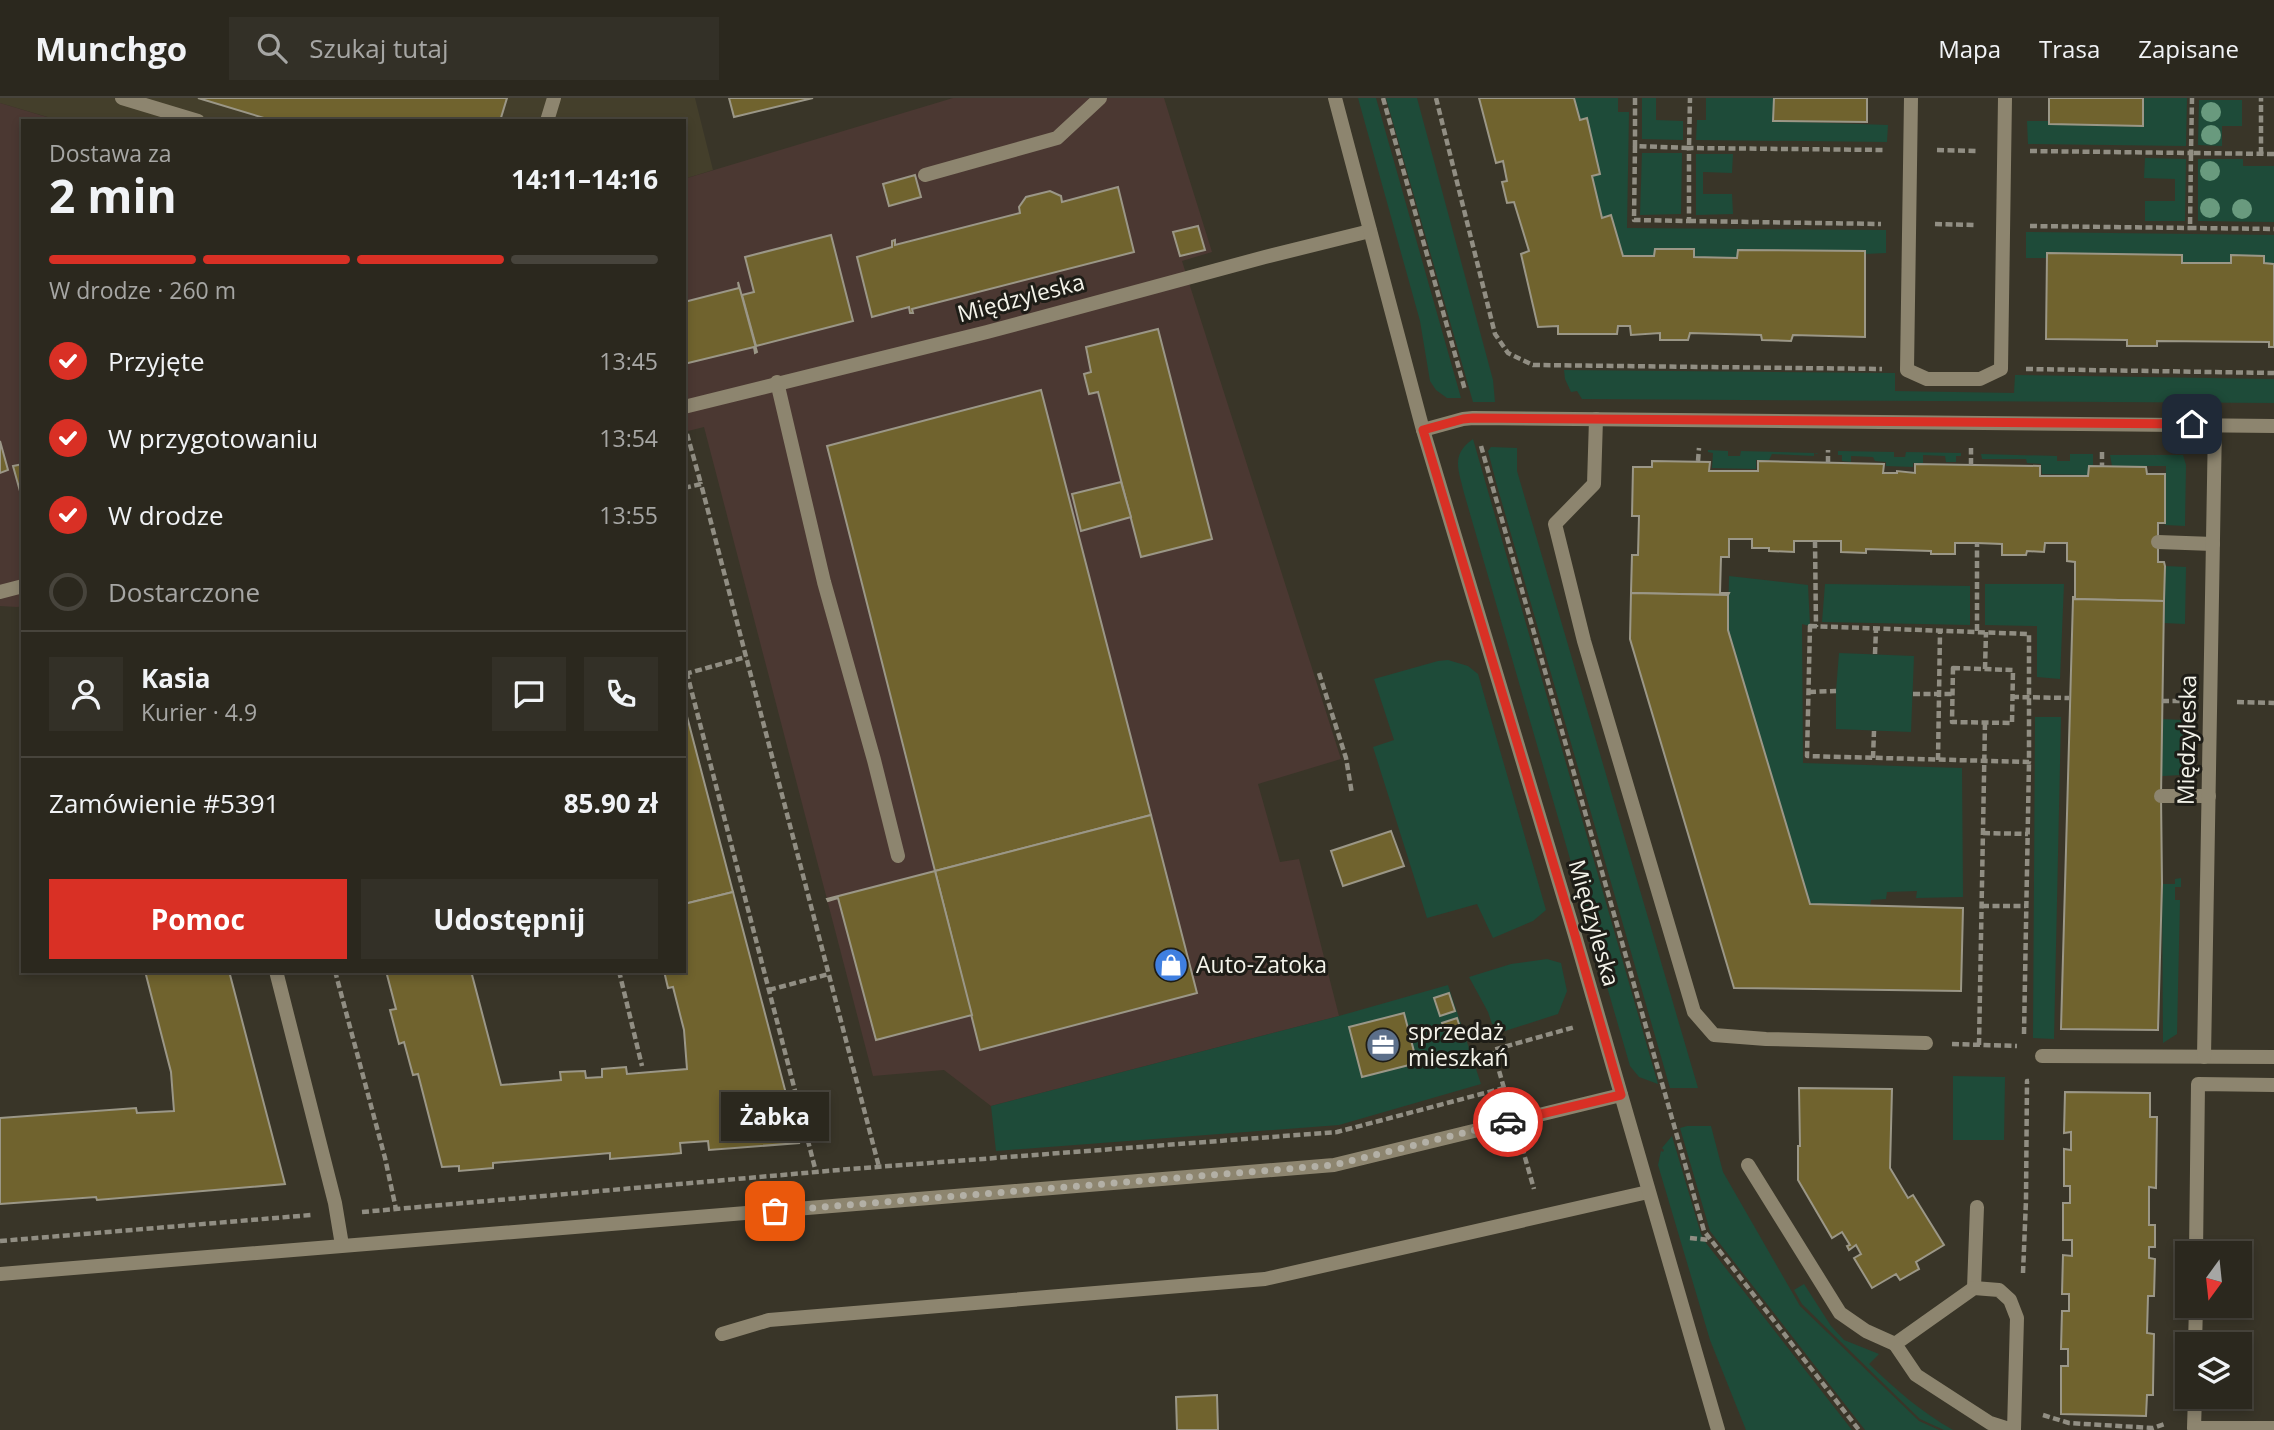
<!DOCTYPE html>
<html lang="pl">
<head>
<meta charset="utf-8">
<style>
	:root { --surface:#2b281e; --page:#333027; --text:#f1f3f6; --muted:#a6a6a4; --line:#47443c; --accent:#d93025 }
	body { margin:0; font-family:"Open Sans",sans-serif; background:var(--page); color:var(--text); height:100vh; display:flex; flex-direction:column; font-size:26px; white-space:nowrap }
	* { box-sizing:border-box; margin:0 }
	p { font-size:23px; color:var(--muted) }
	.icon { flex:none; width:38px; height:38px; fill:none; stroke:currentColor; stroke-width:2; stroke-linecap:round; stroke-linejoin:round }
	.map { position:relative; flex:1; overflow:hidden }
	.details { position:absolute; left:21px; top:21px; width:665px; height:854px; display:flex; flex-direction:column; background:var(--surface); border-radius:0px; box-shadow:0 4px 10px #0003,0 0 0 2px var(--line) }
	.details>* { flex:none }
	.needle { width:46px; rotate:195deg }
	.controls { position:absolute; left:2175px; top:1143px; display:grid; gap:14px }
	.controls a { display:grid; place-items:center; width:77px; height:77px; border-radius:0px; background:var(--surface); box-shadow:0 4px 10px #0003,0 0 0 2px var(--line); font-size:35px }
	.pin { position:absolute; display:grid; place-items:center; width:60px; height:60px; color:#fff; margin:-30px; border-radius:14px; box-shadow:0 4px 10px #0006 }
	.courier { position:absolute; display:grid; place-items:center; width:70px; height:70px; margin:-35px; border:5px solid #d93025; border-radius:50%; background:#fff; color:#222; box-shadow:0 2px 9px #0007 }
	.bubble { position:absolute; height:49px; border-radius:0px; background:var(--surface); box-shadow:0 4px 10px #0003,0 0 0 2px var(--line); font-size:23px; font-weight:700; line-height:49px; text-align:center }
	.summary em { font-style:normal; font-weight:700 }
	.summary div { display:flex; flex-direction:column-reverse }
	.summary { display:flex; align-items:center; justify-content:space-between; height:119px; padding:0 28px }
	h1 { font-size:46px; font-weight:700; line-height:52px }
	.bar { display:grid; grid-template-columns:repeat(4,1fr); gap:10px 7px; align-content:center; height:84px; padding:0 28px }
	.bar i { height:9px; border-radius:5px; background:var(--line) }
	.bar .on { background:var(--accent) }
	.bar p { grid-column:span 4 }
	.line { display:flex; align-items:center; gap:18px; padding:0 28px; border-top:2px solid var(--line) }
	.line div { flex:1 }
	.round { display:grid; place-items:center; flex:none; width:74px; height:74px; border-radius:0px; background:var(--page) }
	ol { padding:0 28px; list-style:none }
	li { display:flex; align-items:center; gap:21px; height:77px }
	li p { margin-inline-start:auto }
	li .icon { padding:7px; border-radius:50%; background:var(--accent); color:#fff; stroke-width:4 }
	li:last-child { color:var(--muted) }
	li i { width:38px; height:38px; border:4px solid var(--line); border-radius:50% }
	.cta { display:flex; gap:14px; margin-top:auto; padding:14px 28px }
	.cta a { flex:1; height:80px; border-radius:0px; background:var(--accent); color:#fff; font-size:28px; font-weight:700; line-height:80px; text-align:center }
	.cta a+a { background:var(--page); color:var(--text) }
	header { display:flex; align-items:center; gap:42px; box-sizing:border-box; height:98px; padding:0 35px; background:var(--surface); border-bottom:2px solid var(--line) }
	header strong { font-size:33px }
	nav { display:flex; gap:38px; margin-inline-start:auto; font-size:24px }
	.search { width:490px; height:63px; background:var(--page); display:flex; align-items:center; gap:18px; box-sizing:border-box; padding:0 24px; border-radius:0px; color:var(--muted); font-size:26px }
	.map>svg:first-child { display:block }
	.built { fill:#443f2b }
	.industrial { fill:#4b3832 }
	.green { fill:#1e4b39 }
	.building { fill:#70632e; stroke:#9b9787; stroke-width:2 }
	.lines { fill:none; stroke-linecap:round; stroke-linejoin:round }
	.path { stroke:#918e83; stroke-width:4.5; stroke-dasharray:7 3.5; stroke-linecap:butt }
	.lane { stroke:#8d856f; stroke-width:14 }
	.street { stroke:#8d856f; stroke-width:14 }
	.tree { fill:#699a7e }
	.done { stroke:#b3b0a6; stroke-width:7; stroke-dasharray:0 12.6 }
	.route { stroke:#d93025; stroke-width:9 }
	.labels { text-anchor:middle; stroke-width:6; stroke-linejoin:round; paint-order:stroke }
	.street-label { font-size:23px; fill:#f4f3ea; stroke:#1e1d17 }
	.poi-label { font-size:23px; fill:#f4f3ea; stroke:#1e1d17; text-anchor:start }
</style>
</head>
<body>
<header>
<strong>Munchgo</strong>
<div class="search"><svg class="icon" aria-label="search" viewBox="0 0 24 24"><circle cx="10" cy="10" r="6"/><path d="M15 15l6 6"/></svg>Szukaj tutaj</div>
<nav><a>Mapa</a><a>Trasa</a><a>Zapisane</a></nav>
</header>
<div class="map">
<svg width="2274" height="1332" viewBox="0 0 2274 1332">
	<rect width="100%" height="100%" fill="#393528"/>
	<polygon class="built" points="0,0 695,0 713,72 684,81 684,23 61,23 0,5"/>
	<g class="industrial">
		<polygon points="953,0 1164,0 1212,154 1182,163 1341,661 1258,686 1280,764 1299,761 1339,918 991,1008 944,972 873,978 704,329 684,334 684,81"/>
		<polygon points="0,5 60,23 23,23 23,508 17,509 0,508"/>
	</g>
	<g class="green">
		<polygon points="1358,0 1376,0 1461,300 1447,300 1436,292 1430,283 1420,223"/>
		<polygon points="1386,0 1417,0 1493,282 1495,304 1473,304"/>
		<polygon points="1574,0 1618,0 1618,14 1629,14 1627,130 1886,132 1886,155 1865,156 1865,153 1738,152 1737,160 1694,159 1694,151 1655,151 1654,158 1623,158 1611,118 1602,120 1592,78 1600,75 1587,21 1580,22"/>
		<polygon points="1642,0 1656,0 1656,22 1683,23 1683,42 1642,41"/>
		<polygon points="1706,0 1774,0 1773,23 1888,27 1887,44 1696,42 1697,22 1706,22"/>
		<polygon points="2143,0 2187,0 2186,48 2028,46 2027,23 2049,23 2049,26 2142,28"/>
		<polygon points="2199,2 2242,2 2242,28 2222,28 2222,48 2198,47"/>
		<polygon points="1642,55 1682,55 1681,116 1640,117"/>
		<polygon points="1696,56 1733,56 1732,75 1703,74 1703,96 1732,96 1733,116 1696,117"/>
		<polygon points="2145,60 2186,61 2185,123 2145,123 2145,103 2175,103 2175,81 2144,80"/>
		<polygon points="2198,61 2243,61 2243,68 2274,68 2274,124 2198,123"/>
		<polygon points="2026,134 2274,137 2274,166 2264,165 2263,158 2231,157 2231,165 2182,165 2182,157 2048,155 2047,160 2026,160"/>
		<polygon points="1564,272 1895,275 1895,293 2014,295 2015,277 2274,281 2274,305 1582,301 1577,293 1571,294 1565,281"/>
		<path d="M1473,341L1658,986L1639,979L1630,968L1464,395C1459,372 1450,357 1473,341Z"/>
		<polygon points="1491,349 1517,350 1517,373 1698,990 1670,990 1496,384 1488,353"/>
		<polygon points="1708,352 1728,353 1728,358 1740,358 1741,353 1814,355 1817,355 1818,356 1814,355 1814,358 1772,356 1769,362 1756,362 1756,371 1712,370 1713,355 1708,354"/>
		<polygon points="1838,353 1894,354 1894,359 1905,359 1906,354 1961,355 1961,358 1956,358 1956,364 1946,364 1945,358 1923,357 1923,365 1913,365 1913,369 1886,368 1886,364 1875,363 1873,359 1851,358 1851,364 1842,363 1842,357 1838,357"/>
		<polygon points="1981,356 2057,358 2057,363 2070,363 2070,356 2093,356 2093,369 2089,369 2089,377 2042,376 2041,366 2027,365 2026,361 1982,361"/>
		<polygon points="2110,357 2183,357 2186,367 2185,428 2165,427 2166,368 2112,368"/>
		<polygon points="2165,468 2186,469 2185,526 2164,525"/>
		<polygon points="1729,478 1808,487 1810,528 1802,526 1803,665 1962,670 1963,799 1916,800 1917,793 1887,794 1886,801 1871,802 1870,808 1810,806 1728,532"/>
		<polygon points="1825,486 1970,488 1970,527 1822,524"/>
		<polygon points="1985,486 2064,486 2060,581 2037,579 2037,528 1985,527"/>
		<polygon points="1839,555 1914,558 1911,634 1836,631 1836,593"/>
		<polygon points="1448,562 1468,568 1478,576 1546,812 1533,823 1493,840 1477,806 1427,820 1373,649 1394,642 1374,581 1438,563"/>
		<polygon points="2035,619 2061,619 2054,941 2033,940"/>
		<polygon points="2162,621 2183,622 2182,677 2162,678"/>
		<polygon points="2181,780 2181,789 2175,789 2175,802 2180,802 2177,936 2163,945 2162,786 2175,786 2175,781"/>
		<polygon points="1547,861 1561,865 1567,893 1558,916 1505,933 1492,926 1488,914 1469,879 1511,866"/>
		<polygon points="1448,887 1481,986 1339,1027 996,1053 991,1008 1339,918"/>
		<polygon points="1953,978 2005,979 2004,1042 1953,1042"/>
		<polygon points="1687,1028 1711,1028 1723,1074 1800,1208 1919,1323 1939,1332 1865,1332 1710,1133 1680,1030"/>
		<polygon points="1672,1038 1701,1136 1706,1145 1852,1332 1746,1332 1710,1242 1658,1067 1661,1053 1663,1054 1664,1052 1662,1050"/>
		<path d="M1804,1186L1831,1228L1844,1242L1879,1256L1869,1266C1895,1291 1921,1314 1953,1332H1944L1920,1321L1802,1206L1794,1192Z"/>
	</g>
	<g class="building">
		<polygon points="198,0 507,0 500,23 274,23"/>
		<polygon points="729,0 813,0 734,19"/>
		<polygon points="1479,0 1574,0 1580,22 1587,20 1600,76 1592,78 1602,120 1611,117 1623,158 1654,158 1655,151 1694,151 1694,159 1737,160 1738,152 1865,153 1865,239 1793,237 1791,243 1762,242 1761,237 1690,235 1688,242 1660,242 1660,235 1631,237 1630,228 1618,228 1617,236 1558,236 1558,228 1538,229 1521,156 1529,153 1514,104 1507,105 1502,84 1507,83 1503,63 1496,65"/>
		<polygon points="1774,0 1867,0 1867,24 1773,23"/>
		<polygon points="2049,0 2143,0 2143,28 2049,26"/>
		<polygon points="915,77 921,99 889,108 883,86"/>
		<polygon points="1118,89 1134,154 912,211 913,215 910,215 909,209 872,219 857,159 892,149 892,143 895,142 895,147 1020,115 1019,109 1026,99 1050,93 1061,98 1062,104"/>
		<polygon points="1198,128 1205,152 1180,158 1173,134"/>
		<polygon points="831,137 853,223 756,248 742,197 754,194 745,159"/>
		<polygon points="2047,155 2182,157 2182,165 2231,165 2231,157 2264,158 2264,165 2274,166 2274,249 2269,249 2269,244 2157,243 2157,248 2127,248 2127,242 2046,241"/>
		<polygon points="738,184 757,254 755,255 754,249 684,266 684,204 739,190"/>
		<polygon points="1158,231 1212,441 1141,459 1098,294 1089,296 1084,276 1091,274 1086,249"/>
		<polygon points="1041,292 1151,717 935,773 827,348"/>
		<polygon points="0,343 8,372 0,375"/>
		<polygon points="1652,363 1710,364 1709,373 1758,373 1758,363 1884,366 1883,375 1897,375 1897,373 1915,375 1915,366 2040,368 2040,378 2088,378 2089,368 2146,369 2147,376 2165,376 2165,425 2158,425 2158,464 2164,464 2165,468 2164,503 2073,501 2073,499 2075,499 2075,464 2067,463 2067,445 2045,445 2044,454 2027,453 2026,457 2002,457 2002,446 1977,445 1955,445 1955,456 1931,456 1931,453 1866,451 1866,455 1841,454 1841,443 1794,443 1794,454 1769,453 1769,450 1752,450 1752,441 1729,441 1729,459 1721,459 1720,495 1729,495 1728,497 1631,495 1632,457 1638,457 1639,418 1632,418 1633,369 1652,369"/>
		<polygon points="23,366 23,404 13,368"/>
		<polygon points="1121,384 1131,419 1081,433 1072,396"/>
		<polygon points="1631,495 1728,497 1728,532 1810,806 1963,810 1961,893 1734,890 1630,541"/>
		<polygon points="2073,501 2164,503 2161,698 2162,786 2158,932 2061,931"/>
		<polygon points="684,607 733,794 684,806"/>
		<polygon points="1151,717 1197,895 980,952 935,773"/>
		<polygon points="1391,733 1404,768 1343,788 1331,753"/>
		<polygon points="935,773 972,917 876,942 838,800 828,803 827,801"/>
		<polygon points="733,794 799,1045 709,1052 708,1043 680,1045 681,1055 672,1056 610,1061 610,1055 493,1065 493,1070 459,1073 459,1068 442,1069 418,976 413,977 404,944 399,946 390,912 396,911 386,873 471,873 501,987 561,982 560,974 585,973 586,980 602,979 602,971 626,969 627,976 687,971 684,932 673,889 668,890 664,873 684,873 684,806"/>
		<polygon points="145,873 229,873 285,1086 97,1102 96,1099 0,1106 0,1020 136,1010 137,1015 174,1013 171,974"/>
		<polygon points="1449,895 1455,913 1440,918 1434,900"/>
		<polygon points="1404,915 1417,965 1362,979 1349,929"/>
		<polygon points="1457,920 1463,938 1448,943 1442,925"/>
		<polygon points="1799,990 1892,991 1890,1070 1908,1100 1913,1097 1944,1147 1916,1164 1919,1171 1900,1182 1896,1176 1872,1190 1854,1160 1861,1156 1856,1147 1849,1152 1847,1148 1850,1147 1842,1134 1832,1140 1798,1082 1798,1048 1800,1048"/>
		<polygon points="2065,994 2150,995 2150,1019 2157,1019 2156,1090 2149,1089 2149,1127 2155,1127 2155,1149 2149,1149 2149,1160 2155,1161 2154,1198 2148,1198 2147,1235 2154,1236 2153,1292 2153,1297 2147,1297 2146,1318 2061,1316 2061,1268 2068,1268 2068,1251 2061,1251 2062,1213 2069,1213 2069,1196 2062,1196 2063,1157 2072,1158 2072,1142 2063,1142 2063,1105 2070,1105 2070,1088 2064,1088 2064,1051 2071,1052 2071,1034 2064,1035"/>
		<polygon points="1217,1297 1218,1332 1177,1332 1176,1299"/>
	</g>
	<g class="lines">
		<g class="path">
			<polyline points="1383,0 1465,292"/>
			<polyline points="1436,0 1495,236 1508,255 1533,267 1882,271"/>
			<polyline points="1635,0 1635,48 1689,50 1690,0"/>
			<polyline points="1635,48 1634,122 1689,123 1689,50 1885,52"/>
			<polyline points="1937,52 1978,53"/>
			<polyline points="2030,53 2191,55 2192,0"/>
			<polyline points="2261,56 2261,0"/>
			<polyline points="2274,56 2191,55 2190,130 2274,131"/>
			<polyline points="1689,123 1881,126"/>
			<polyline points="1935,126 1975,127"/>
			<polyline points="2030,128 2190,130"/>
			<polyline points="2026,271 2274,275"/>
			<polyline points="687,336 701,386"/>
			<polyline points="1481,348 1704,1133 1859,1332"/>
			<polyline points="2102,354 2102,368"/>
			<polyline points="1698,363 1699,350"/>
			<polyline points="1828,365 1828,352"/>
			<polyline points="1971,367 1971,350"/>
			<polyline points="684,390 701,386 879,1069"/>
			<polyline points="1815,443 1816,529"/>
			<polygon points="1810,528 2029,536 2029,664 1807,658"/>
			<polyline points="1977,533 1977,445"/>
			<polyline points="1875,556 1876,531"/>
			<polyline points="684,564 816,1074"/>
			<polygon points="1953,570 2013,572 2012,625 1952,624"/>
			<polyline points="1985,571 1986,534"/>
			<polyline points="1319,575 1346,660 1352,696"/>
			<polyline points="685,576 746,559"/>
			<polyline points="1809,594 1836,593"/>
			<polyline points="1913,596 1953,596"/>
			<polyline points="2012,599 2069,600"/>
			<polyline points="2162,603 2182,603"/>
			<polyline points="2237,604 2274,605"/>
			<polyline points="1873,660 1874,633"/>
			<polyline points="1938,662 1940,533"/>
			<polyline points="1983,735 2028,736"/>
			<polyline points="1982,808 2026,808"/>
			<polyline points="335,873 385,1060 396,1111"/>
			<polyline points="619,873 642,968"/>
			<polyline points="769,892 829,876"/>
			<polyline points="2024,936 2029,664"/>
			<polyline points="1952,946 2017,948"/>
			<polyline points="1979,947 1985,625"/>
			<polyline points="1504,990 1493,952 1575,929"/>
			<polyline points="1522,1049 1534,1091"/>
			<polyline points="362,1114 850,1071 1337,1034 1504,990"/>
			<polyline points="1690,1140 1710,1142"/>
			<polyline points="0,1143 311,1117"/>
			<polyline points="2023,1175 2026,1102 2027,983 2029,983"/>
			<polyline points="2043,1317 2069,1325 2153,1330 2165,1326"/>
		</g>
		<g class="lane">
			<polyline points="122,0 198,23"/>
			<polyline points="1911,0 1907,272 1927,281 1980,281 2001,271 2005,0"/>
			<polyline points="547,23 554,0"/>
			<polyline points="925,77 1057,40 1100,0"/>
			<polyline points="777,284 824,484 874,662 898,758"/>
			<polyline points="684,309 987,234 1265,159 1370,133"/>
			<polyline points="2158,444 2213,446"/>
			<polyline points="0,494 23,488"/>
			<polyline points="2161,698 2209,698"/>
			<polyline points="276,873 335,1105 342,1147"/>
			<polyline points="1748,1067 1840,1215 1866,1233 1895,1246"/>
			<polyline points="2196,1155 2198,986 2274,987"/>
			<polyline points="0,1176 1334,1067 1621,997"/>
			<polyline points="1974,1190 1977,1109"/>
			<polyline points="722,1236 769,1222 1265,1181 1648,1094"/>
			<polyline points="2195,1246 2196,1208"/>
			<polyline points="2195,1298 2194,1330 2274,1330"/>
			<polyline points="2012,1332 1990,1325 1916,1277 1895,1246 1974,1190 1999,1192 2010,1202 2017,1220 2014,1332"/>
		</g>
		<g class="street">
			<polyline points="1335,0 1423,332 1574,834 1718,1332"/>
			<polyline points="1596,321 1594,386 1555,426 1584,543 1694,914 1714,937 1766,941 1926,945"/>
			<polyline points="1423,332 1463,321 1473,320 2274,328"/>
			<polyline points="2042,958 2274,959"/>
			<polyline points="2204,959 2215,326"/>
		</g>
	</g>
	<g class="tree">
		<circle cx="2211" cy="14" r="10"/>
		<circle cx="2211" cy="37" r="10"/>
		<circle cx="2210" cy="73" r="10"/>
		<circle cx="2210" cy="110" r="10"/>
		<circle cx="2242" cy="111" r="10"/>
	</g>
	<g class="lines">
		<polyline class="done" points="775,1113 1334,1067 1508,1024"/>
		<polyline class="route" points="1508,1024 1621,997 1574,834 1423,332 1463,321 1473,320 2192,326"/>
	</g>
	<defs>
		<g id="shop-disc" transform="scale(1.75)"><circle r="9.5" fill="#3f7fe0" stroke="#1e1d17"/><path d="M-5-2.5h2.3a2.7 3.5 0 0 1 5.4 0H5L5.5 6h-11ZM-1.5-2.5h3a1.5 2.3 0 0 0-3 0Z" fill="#fff"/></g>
		<g id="office-disc" transform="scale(1.75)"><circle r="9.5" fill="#5c6f8a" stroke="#1e1d17"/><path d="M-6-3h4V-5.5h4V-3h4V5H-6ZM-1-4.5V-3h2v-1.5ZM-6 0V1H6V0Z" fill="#fff"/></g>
	</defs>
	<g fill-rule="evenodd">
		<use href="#shop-disc" x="1171" y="867"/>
		<use href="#office-disc" x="1383" y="947"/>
	</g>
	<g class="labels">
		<g class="street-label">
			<text transform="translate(1021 200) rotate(-15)" y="8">Międzyleska</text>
			<text transform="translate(2187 642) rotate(-89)" y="8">Międzyleska</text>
			<text transform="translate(1594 825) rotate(74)" y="8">Międzyleska</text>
		</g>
		<g class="poi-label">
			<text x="1196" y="875">Auto-Zatoka</text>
			<text x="1408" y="942">sprzedaż<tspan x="1408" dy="26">mieszkań</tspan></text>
		</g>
	</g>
</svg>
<div class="controls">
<a><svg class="needle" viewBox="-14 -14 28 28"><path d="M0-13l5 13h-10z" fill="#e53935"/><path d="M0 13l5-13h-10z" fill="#a6a6a4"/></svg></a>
<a><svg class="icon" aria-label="layers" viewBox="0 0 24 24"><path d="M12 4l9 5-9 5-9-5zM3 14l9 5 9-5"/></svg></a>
</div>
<div class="pin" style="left:775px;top:1113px;background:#ea580c"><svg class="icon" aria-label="bag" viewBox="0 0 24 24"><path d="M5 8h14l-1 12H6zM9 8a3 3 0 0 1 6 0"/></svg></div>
<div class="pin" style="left:2192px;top:326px;background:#1f2937"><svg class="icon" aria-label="home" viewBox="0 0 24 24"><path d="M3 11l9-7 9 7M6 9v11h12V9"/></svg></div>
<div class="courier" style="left:1508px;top:1024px"><svg class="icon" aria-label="car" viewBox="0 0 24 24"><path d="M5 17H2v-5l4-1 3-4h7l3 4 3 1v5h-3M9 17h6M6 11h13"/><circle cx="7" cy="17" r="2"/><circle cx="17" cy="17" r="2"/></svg></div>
<div class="bubble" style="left:721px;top:994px;width:108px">Żabka</div>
<section class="details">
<div class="summary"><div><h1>2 min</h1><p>Dostawa za</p></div><em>14:11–14:16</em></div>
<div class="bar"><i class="on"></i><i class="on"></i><i class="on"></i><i></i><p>W drodze · 260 m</p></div>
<ol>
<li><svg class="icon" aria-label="check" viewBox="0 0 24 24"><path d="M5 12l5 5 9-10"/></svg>Przyjęte<p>13:45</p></li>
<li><svg class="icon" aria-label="check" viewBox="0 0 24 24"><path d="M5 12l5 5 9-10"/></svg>W przygotowaniu<p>13:54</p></li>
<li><svg class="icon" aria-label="check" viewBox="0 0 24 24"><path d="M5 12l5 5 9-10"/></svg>W drodze<p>13:55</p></li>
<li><i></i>Dostarczone</li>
</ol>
<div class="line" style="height:126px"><a class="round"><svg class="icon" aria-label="person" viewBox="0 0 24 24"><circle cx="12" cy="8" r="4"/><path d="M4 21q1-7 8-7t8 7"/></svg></a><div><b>Kasia</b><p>Kurier · 4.9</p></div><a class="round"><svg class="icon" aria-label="chat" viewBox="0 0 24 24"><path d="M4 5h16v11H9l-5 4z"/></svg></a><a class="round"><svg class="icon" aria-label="phone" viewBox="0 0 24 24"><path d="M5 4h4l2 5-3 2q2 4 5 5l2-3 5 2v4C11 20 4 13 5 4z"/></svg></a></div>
<div class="line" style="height:91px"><div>Zamówienie #5391</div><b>85.90 zł</b></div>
<div class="cta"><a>Pomoc</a><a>Udostępnij</a></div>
</section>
</div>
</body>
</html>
